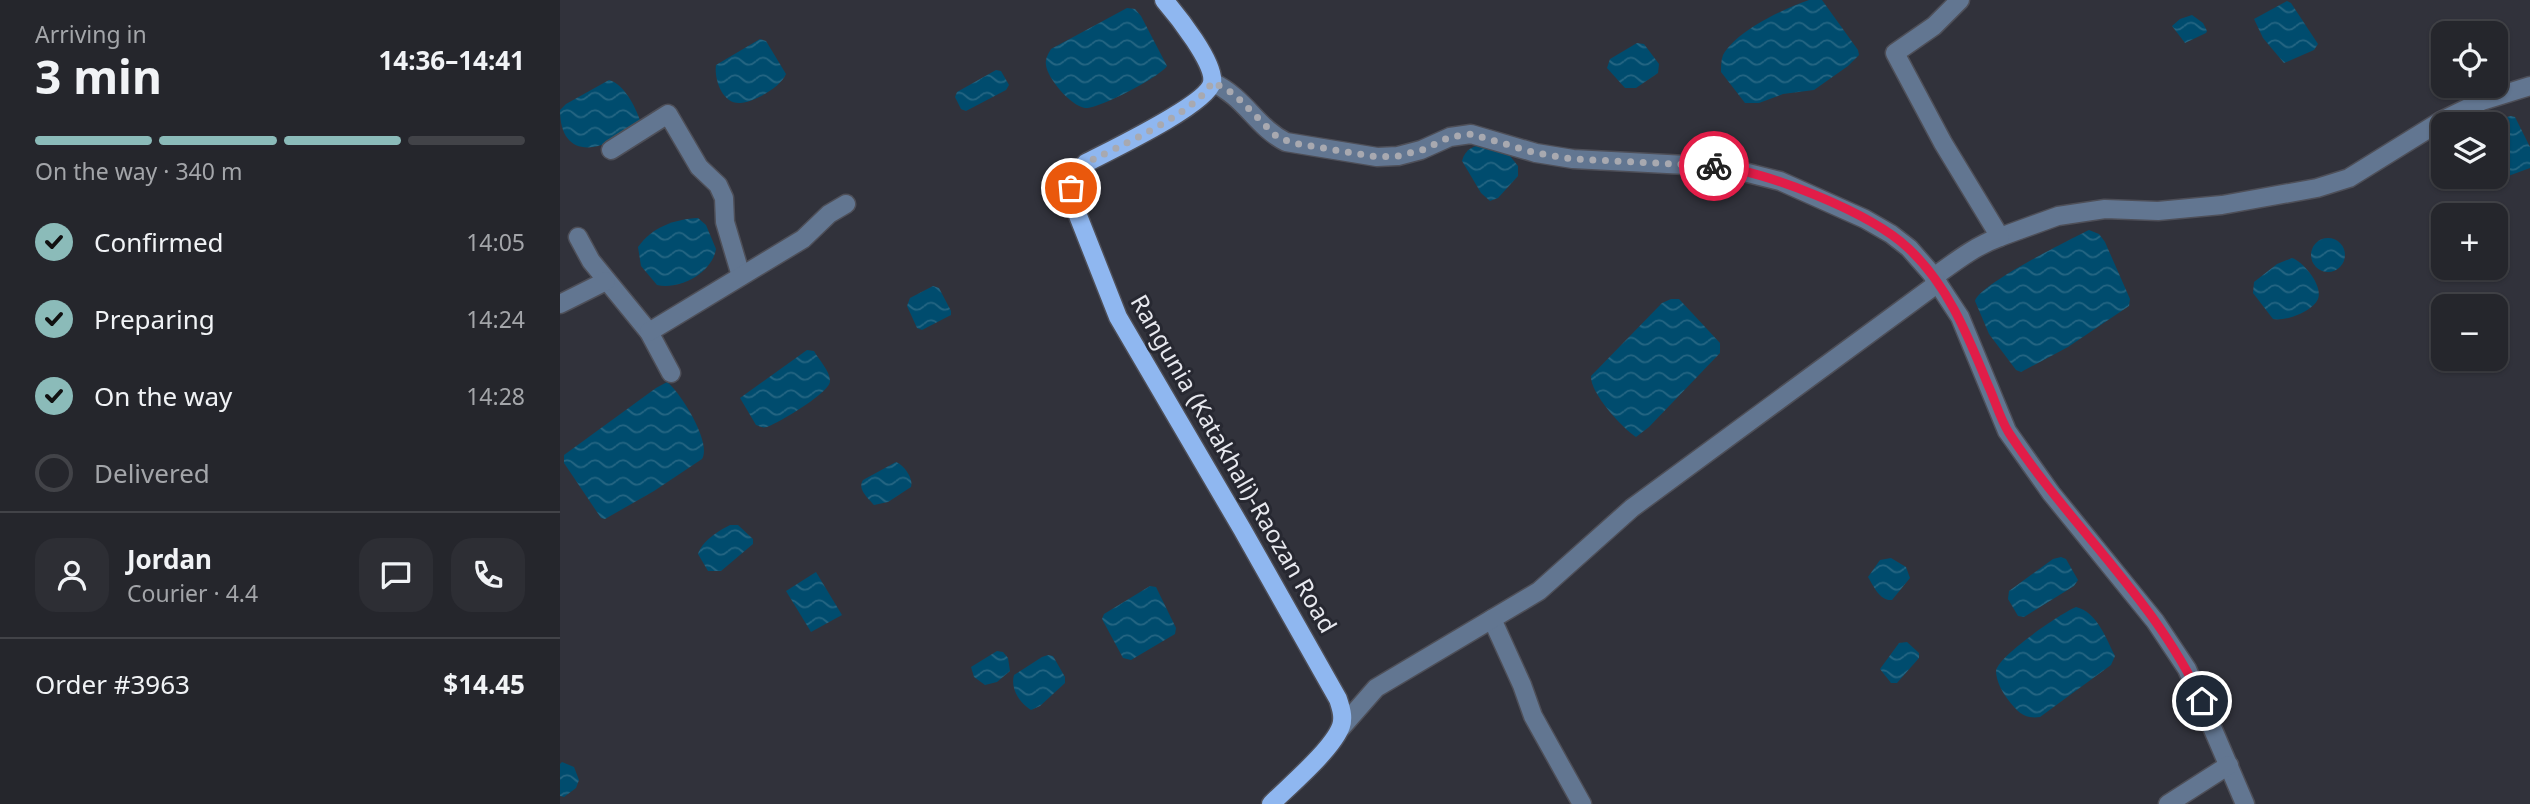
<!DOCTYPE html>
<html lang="en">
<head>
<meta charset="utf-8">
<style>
	:root { --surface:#25262c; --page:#2d2e34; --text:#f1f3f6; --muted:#a3a5a9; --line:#424348; --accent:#8bbbb9 }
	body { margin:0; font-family:"Noto Sans",sans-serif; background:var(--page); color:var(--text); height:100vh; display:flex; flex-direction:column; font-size:26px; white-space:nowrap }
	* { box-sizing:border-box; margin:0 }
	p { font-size:23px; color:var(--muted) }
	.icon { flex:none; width:38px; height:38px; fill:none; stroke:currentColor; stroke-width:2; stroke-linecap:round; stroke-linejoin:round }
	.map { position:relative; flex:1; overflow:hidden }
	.sheet { display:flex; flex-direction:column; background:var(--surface); width:560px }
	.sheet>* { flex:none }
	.buttons { position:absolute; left:1871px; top:21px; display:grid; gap:14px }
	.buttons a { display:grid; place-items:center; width:77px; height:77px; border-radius:14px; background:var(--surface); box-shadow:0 2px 5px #0004,0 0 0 2px var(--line); font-size:35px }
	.pin { position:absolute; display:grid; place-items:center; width:60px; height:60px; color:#fff; margin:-30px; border:4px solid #fff; border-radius:50%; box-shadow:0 2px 7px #0007 }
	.courier { position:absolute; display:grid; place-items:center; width:70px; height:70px; margin:-35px; border:5px solid #e11d48; border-radius:50%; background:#fff; color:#222; box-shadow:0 2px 9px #0007 }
	.summary em { font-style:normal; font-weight:700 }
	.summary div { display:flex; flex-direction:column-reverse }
	.summary { display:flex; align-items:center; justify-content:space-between; height:119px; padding:0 35px }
	h1 { font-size:46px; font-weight:700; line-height:52px }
	.bar { display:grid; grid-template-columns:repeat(4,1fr); gap:10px 7px; align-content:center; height:84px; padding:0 35px }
	.bar i { height:9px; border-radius:5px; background:var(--line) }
	.bar .selected { background:var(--accent) }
	.bar p { grid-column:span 4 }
	.line { display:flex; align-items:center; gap:18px; padding:0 35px; border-top:2px solid var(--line) }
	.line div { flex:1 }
	.round { display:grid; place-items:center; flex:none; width:74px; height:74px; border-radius:21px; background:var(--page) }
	ol { padding:0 35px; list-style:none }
	li { display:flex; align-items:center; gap:21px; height:77px }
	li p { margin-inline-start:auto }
	li .icon { padding:7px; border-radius:50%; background:var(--accent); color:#111; stroke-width:4 }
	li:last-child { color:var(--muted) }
	li i { width:38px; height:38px; border:4px solid var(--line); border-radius:50% }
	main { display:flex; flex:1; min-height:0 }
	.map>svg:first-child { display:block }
	.water { fill:url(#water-waves) }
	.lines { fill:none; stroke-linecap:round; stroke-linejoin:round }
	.minor-casing { stroke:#4e4f58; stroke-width:21 }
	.major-casing { stroke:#4e4f58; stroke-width:21 }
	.minor { stroke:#627691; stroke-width:18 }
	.major { stroke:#8fb7f0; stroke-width:18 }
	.done { stroke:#a8a9b0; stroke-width:7; stroke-dasharray:0 12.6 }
	.route { stroke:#e11d48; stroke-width:9 }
	.labels { text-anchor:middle; stroke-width:6; stroke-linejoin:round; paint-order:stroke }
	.street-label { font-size:24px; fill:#e8e9ef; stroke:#272831 }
</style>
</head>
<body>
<main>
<section class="sheet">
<div class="summary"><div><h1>3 min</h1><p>Arriving in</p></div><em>14:36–14:41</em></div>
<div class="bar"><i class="selected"></i><i class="selected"></i><i class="selected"></i><i></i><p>On the way · 340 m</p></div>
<ol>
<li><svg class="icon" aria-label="check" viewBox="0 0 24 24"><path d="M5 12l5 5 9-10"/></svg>Confirmed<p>14:05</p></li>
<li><svg class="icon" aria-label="check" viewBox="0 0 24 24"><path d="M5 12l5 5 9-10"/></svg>Preparing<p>14:24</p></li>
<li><svg class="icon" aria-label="check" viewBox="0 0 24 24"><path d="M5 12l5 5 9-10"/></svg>On the way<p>14:28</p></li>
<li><i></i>Delivered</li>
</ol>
<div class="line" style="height:126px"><a class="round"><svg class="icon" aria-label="person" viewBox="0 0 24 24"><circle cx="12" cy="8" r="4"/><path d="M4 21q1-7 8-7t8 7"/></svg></a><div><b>Jordan</b><p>Courier · 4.4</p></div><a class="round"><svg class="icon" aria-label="chat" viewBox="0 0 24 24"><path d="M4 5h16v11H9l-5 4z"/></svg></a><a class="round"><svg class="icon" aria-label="phone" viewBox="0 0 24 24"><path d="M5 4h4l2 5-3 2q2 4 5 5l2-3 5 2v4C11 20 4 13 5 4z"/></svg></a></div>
<div class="line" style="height:91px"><div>Order #3963</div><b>$14.45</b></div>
</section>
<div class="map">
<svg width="1970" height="804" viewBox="0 0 1970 804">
	<defs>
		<pattern id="water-waves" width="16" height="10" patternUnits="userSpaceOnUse" patternTransform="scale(1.75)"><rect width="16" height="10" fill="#004c6e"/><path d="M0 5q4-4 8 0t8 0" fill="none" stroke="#256683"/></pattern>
	</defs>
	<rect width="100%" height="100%" fill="#31323b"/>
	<g class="water">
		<path d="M1249,0H1262L1298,50L1299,55L1288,66L1254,90L1223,94L1199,103H1185L1161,72C1161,67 1161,60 1163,55C1176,31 1223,9 1249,0Z"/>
		<polygon points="1727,1 1731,3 1758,44 1754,50 1724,63 1703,38 1694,19"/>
		<path d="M567,8L575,9L581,16L607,66C600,77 537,110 525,108C511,106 487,78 486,65C485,59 488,54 491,49Z"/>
		<polygon points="1632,15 1643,23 1647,31 1646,33 1625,43 1612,26 1620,19"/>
		<path d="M200,39L206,41L226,74C221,87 194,102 180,103C162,104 154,79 156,65Z"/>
		<polygon points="1077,43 1084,44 1099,64 1098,73 1076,88 1065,88 1047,68 1050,59"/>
		<polygon points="436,70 441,71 449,85 446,90 406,111 401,109 395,97 397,92"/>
		<path d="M49,80C64,84 75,106 80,120C75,128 66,132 58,137C27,156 0,150 0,110L6,104Z"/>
		<polygon points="1951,116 1955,117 1970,147 1970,168 1913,189 1904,188 1896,177 1936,177 1936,124 1917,124"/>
		<path d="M926,144L950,156L958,166V176L938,198L930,201L921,193L902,161C905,149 914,145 926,144Z"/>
		<path d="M138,218L146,225L156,249C152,273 120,290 97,285L81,266L78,247C92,227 115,219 138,218Z"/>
		<path d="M1529,230L1539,234L1545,242L1570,299L1569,306L1508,347L1461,372L1456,370L1429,334L1415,301C1420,284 1509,240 1529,230Z"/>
		<circle cx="1768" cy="255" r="17"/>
		<path d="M1732,258C1744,262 1763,286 1758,299C1753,311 1725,322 1713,319L1693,293L1694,282L1717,264Z"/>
		<polygon points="373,286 379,288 391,311 391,315 362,330 357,328 347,306 350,298"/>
		<path d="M1111,299H1119L1160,343V353L1089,427L1076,437C1062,428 1030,393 1031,376L1102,303Z"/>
		<path d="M247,350L254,351C259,360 270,371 270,381C271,392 219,423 207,427C202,428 202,427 196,425L180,398Z"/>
		<path d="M107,382C121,393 152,443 142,459L94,491L45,519L41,518L4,463V455L96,388Z"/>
		<path d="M336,462C344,465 354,479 351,487L328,502L314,505C308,498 297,489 303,480Z"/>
		<path d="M170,525H178L193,539V544L161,571H148L138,554C142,541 158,531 170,525Z"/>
		<polygon points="1501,557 1506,559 1518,580 1514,586 1464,617 1458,616 1448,599 1449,591 1493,559"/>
		<path d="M1331,558L1346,567L1350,578L1332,600C1320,601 1314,587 1308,577L1320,560Z"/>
		<polygon points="256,572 282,615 251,632 226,591"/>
		<polygon points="590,586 596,587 616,628 615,634 571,660 563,658 542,619 544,614"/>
		<path d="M1516,607C1537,612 1546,638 1555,656L1551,665L1480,717C1464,719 1459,713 1449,701C1443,694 1436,681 1436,671C1438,656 1501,613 1516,607Z"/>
		<polygon points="1347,642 1359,653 1359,658 1337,683 1331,683 1320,669 1339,643"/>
		<polygon points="437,651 443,652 448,658 450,671 437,682 425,685 414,677 411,667"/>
		<path d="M488,655L493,656L505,677V683L480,706L471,710C460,703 450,689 454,675L482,657Z"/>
		<polygon points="2,762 14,767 19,780 16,788 4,797 0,796 0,764"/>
	</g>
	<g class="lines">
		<g class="minor-casing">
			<g id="minor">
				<path d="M652,82C686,98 696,127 726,142L817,157L838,156L861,150L890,137L911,134L976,153L1013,159L1164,167L1220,181L1305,219L1331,234L1349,248L1371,273L1400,317L1447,431L1491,493L1595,621L1627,669L1685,804"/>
				<polyline points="51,150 108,114 139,167 158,185 164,198 165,222 181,276"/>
				<polyline points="18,237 31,261 89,332 111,373"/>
				<polyline points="1440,237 1498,216 1545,209 1598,211 1662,205 1757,188 1789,178 1881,121 1922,101 1970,86"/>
				<path d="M1374,277C1396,261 1415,246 1440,237L1383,143L1335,53L1374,26L1400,0"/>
				<polyline points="0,304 46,281"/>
				<polyline points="89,332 243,239 269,214 286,204"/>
				<polyline points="932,619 962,685 973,716 1022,804"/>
				<polyline points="781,728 816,688 979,591 1072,508 1378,283"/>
				<polyline points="1608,804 1669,765"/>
			</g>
		</g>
		<g class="major-casing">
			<path id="major" d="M604,0C617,15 656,64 652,83C646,105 549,151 526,163L517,173L511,188L517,213L558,317L682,529L778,699C781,708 784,717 781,726C773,749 729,786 711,804"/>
		</g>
		<use href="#minor" class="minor"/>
		<use href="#major" class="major"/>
	</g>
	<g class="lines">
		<path class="done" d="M511,188L517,173L526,163C557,147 638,112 652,82L668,90L678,98L718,138L739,144L817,157L838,156L862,150L890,137L911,134L976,153L1013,159L1154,166"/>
		<path class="route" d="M1154,166C1205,170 1311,213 1348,248C1388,285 1408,336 1428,385C1435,400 1440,419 1449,433C1509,525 1596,600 1642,701"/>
	</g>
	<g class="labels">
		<g class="street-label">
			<text transform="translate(673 464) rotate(60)" y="8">Rangunia (Katakhali)-Raozan Road</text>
		</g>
	</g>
</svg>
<div class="buttons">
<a><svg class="icon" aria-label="locate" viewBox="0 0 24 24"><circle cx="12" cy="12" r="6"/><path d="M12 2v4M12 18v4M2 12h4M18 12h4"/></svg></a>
<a><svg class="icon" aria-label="layers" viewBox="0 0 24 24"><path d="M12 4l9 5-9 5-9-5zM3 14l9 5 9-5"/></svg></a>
<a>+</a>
<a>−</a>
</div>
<div class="pin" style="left:511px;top:188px;background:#ea580c"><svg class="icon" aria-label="bag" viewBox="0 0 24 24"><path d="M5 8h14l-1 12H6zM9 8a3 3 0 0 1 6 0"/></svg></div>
<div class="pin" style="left:1642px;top:701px;background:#1f2937"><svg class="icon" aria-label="home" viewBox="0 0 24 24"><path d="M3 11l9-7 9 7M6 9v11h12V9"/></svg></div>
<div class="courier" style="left:1154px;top:166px"><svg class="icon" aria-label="bike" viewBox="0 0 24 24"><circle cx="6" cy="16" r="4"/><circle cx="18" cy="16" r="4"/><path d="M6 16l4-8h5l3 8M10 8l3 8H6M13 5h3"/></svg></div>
</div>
</main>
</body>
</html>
